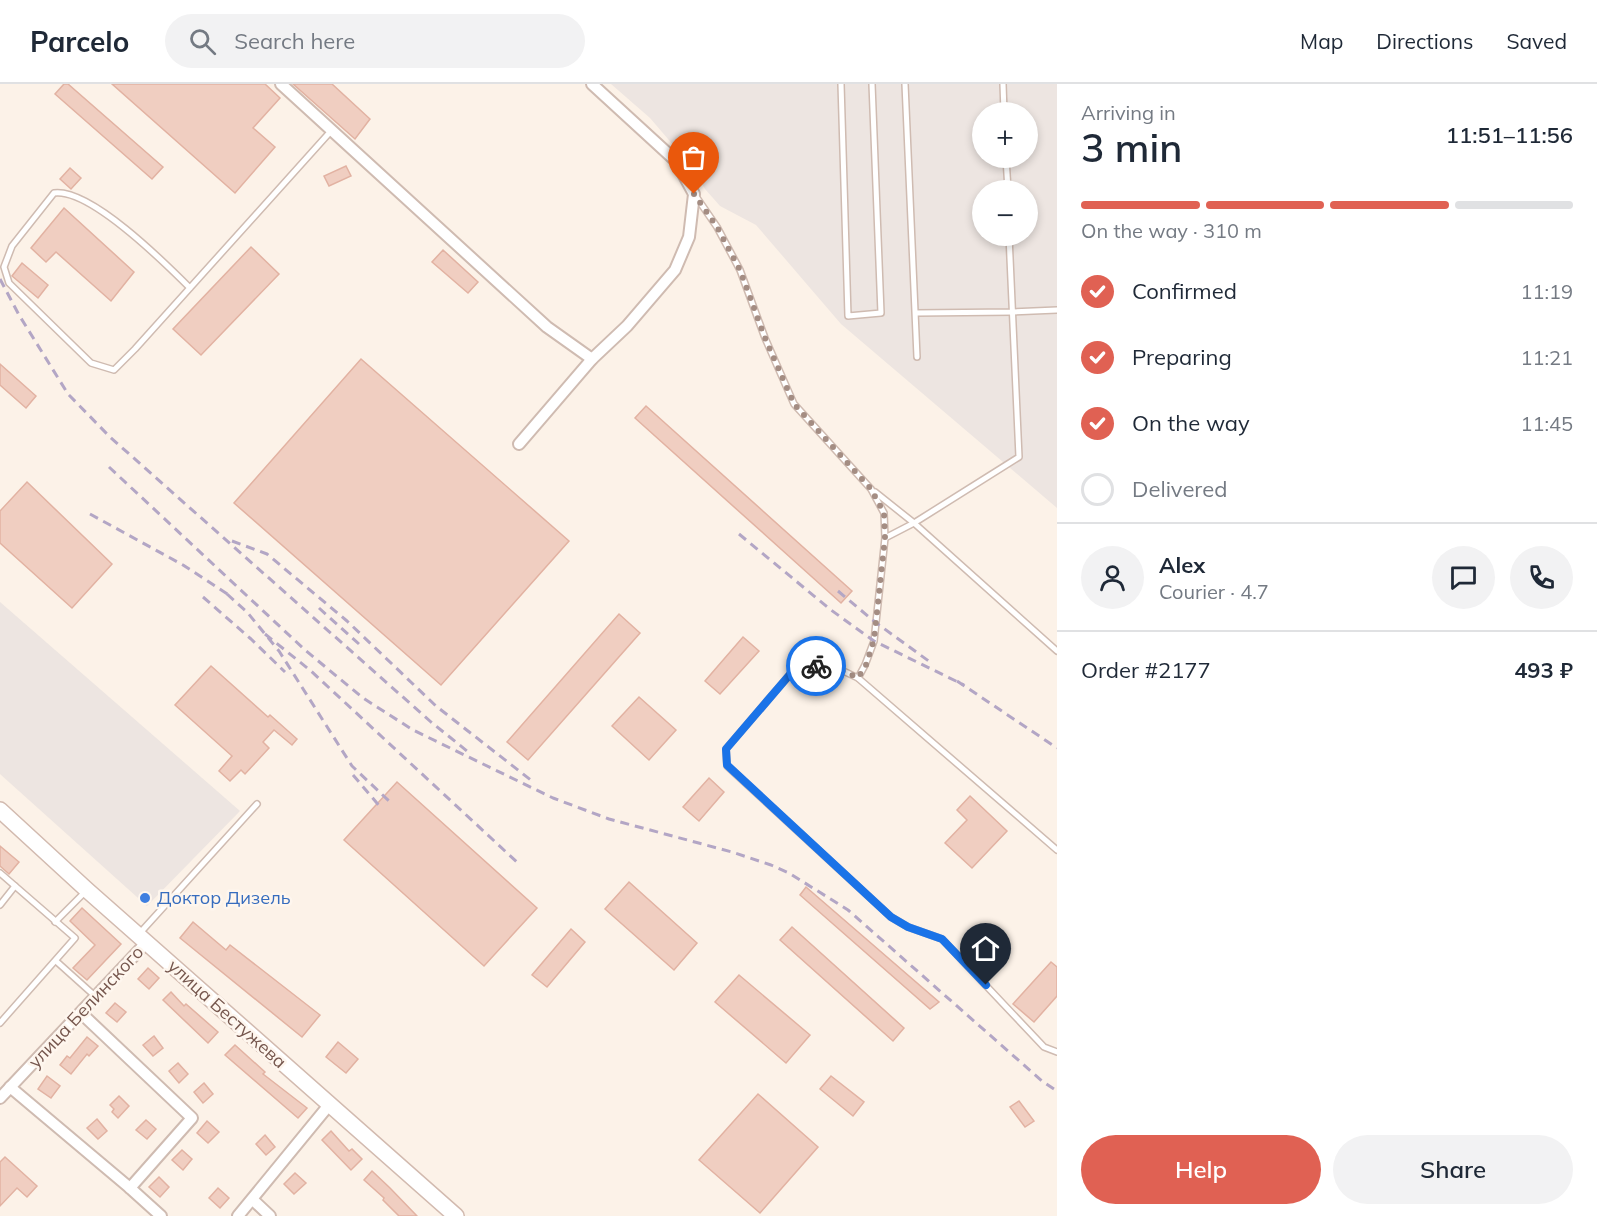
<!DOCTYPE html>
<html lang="en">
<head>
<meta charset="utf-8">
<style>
	:root { --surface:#fff; --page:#f2f2f3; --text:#1f2937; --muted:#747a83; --line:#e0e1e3; --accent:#e06153 }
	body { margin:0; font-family:Mulish,sans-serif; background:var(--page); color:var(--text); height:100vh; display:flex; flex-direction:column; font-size:22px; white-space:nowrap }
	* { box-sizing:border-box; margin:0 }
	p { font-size:20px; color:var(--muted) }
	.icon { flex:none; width:33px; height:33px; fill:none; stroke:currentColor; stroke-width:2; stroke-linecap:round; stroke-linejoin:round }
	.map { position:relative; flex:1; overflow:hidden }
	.drawer { display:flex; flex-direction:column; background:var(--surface); width:540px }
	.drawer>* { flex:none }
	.fabs { position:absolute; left:972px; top:18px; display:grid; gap:12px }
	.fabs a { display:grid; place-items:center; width:66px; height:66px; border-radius:50%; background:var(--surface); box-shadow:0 3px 9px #0003; font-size:30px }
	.pin { position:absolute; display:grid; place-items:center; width:51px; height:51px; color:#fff; margin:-62px -26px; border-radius:50% 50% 50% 0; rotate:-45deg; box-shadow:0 0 6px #0007 }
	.pin .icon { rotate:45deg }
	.courier { position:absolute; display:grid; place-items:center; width:60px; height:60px; margin:-30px; border:4px solid #1a73e8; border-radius:50%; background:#fff; color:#222; box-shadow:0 2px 8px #0007 }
	.summary em { font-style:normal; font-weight:600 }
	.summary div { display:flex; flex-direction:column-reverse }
	.summary { display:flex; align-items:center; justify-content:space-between; height:102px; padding:0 24px }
	h1 { font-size:39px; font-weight:600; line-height:45px }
	.bar { display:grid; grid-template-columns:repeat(4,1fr); gap:9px 6px; align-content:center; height:72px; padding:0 24px }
	.bar i { height:8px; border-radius:4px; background:var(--line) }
	.bar .selected { background:var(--accent) }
	.bar p { grid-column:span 4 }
	.line { display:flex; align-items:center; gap:15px; padding:0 24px; border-top:2px solid var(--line) }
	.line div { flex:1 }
	.round { display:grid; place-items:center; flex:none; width:63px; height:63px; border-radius:32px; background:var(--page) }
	ol { padding:0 24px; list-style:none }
	li { display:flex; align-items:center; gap:18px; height:66px }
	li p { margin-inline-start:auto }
	li .icon { padding:6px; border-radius:50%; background:var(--accent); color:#fff; stroke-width:4 }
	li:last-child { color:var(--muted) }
	li i { width:33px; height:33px; border:3px solid var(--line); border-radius:50% }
	.action { display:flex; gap:12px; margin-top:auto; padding:12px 24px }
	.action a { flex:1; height:69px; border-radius:36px; background:var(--accent); color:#fff; font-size:24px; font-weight:600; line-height:69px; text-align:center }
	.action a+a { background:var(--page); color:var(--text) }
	header { display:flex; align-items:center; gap:36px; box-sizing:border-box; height:84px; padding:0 30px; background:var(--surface); border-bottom:2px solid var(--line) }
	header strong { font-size:28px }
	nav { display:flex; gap:33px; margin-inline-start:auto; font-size:21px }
	.search { width:420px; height:54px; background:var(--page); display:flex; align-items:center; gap:15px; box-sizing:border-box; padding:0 21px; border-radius:33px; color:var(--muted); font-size:22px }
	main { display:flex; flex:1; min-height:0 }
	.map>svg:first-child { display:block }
	.industrial { fill:#ede5e1; fill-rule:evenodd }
	.building { fill:#f0cec1; stroke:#e2b2a2; stroke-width:1.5 }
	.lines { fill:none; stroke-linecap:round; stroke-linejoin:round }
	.lane-casing { stroke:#cfbbb1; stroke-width:8 }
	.street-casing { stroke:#cfbbb1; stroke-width:14 }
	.secondary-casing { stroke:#d2baaf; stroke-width:18 }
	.lane { stroke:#fff; stroke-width:5 }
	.street { stroke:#fff; stroke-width:10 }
	.secondary { stroke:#fff; stroke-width:15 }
	.rail { stroke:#b3a6c5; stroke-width:3; stroke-dasharray:9 6; stroke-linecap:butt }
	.done { stroke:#a48d83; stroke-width:6; stroke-dasharray:0 10.8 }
	.route { stroke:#1a73e8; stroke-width:8 }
	.shop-dot { fill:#3f7fe0; stroke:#fef6ee; stroke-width:2 }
	.labels { text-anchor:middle; stroke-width:5; stroke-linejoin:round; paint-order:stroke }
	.shop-label { font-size:18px; fill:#366cbe; stroke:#fef6ee; text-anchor:start }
	.street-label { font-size:18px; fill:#75564d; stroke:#fef6ee }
</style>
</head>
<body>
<header>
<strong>Parcelo</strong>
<div class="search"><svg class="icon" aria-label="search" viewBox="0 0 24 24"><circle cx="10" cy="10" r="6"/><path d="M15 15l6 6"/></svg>Search here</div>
<nav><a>Map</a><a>Directions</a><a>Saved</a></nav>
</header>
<main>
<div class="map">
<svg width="1057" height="1132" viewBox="0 0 1057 1132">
	<rect width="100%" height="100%" fill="#fcf2e8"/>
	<g class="industrial">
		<path d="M611,0H1057V424L841,240L756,141L720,122L705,105L692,83L650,34ZM982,28H1028V74H982ZM982,106H1028V152H982Z"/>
		<polygon points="0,518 240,727 147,822 0,690"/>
	</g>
	<g class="building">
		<polygon points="64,0 68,0 163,83 152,95 55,10"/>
		<polygon points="112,0 265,0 280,14 253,44 275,63 235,109"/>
		<polygon points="293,0 332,0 370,35 355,55"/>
		<polygon points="346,82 351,92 329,102 324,92"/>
		<polygon points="70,84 81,94 71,105 60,95"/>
		<polygon points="64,124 134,188 111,217 56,168 46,178 31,164"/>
		<polygon points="251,163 279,190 201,271 173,245"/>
		<polygon points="443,166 478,198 468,209 432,178"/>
		<polygon points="22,179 48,201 38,214 12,192"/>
		<polygon points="361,275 569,457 441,601 234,419"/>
		<polygon points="0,280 36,312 26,324 0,301"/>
		<polygon points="646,322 852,507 841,519 635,334"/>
		<polygon points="27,398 112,480 72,524 0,459 0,427"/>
		<polygon points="619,530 640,549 528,676 507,658"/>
		<polygon points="743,553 759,567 720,610 705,597"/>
		<polygon points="211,582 268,633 270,631 297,655 292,661 274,646 263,658 269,664 245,690 241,686 230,697 219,687 232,672 175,621"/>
		<polygon points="639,613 676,646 649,676 612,642"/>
		<polygon points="709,694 724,708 699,737 683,723"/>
		<polygon points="397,698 537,824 484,882 344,756"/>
		<polygon points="970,712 1007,747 972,784 945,759 967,736 957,726"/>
		<polygon points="0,762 19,778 9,790 0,782"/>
		<polygon points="629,798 697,859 674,886 605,825"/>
		<polygon points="806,803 939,918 930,925 800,811"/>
		<polygon points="82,824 121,860 87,896 73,884 95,861 70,837"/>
		<polygon points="193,838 226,866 230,861 320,931 302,953 180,854"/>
		<polygon points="792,843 904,944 893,957 780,856"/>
		<polygon points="571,845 585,858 547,903 532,891"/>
		<polygon points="1051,878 1057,883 1057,912 1034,938 1013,920"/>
		<polygon points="148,884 159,894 149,905 138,895"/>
		<polygon points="739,891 810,951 786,979 715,918"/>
		<polygon points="171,908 184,922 186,920 218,948 208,959 163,916"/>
		<polygon points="115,919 126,928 117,938 106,929"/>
		<polygon points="154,952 163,964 153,972 143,961"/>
		<polygon points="87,953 98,962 89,972 87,970 71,990 60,981 67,972 70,974"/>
		<polygon points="338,958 358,975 346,989 326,973"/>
		<polygon points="235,961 265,988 263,990 307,1024 298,1034 225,971"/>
		<polygon points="178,979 188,990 179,999 169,987"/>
		<polygon points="47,992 60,1002 51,1014 38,1005"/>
		<polygon points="831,992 864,1018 853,1032 820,1005"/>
		<polygon points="204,999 213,1010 203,1019 194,1008"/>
		<polygon points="758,1010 818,1063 760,1129 699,1076"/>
		<polygon points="119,1012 129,1022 118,1034 112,1028 114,1025 110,1021"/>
		<polygon points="1019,1017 1034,1037 1025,1043 1010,1023"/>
		<polygon points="97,1035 107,1047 98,1055 87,1044"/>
		<polygon points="146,1036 156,1045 147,1055 136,1046"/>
		<polygon points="207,1037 219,1048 208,1059 197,1049"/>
		<polygon points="331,1047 349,1067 352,1065 362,1075 351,1086 322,1056"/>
		<polygon points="265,1051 275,1063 266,1071 256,1060"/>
		<polygon points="182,1066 192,1075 183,1086 172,1076"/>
		<polygon points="5,1073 37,1102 27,1113 17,1104 0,1122 0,1078"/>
		<polygon points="372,1087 390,1104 417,1132 399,1132 383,1116 384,1114 364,1096"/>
		<polygon points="295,1089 306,1099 294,1110 284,1100"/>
		<polygon points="159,1093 169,1103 160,1113 149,1103"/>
		<polygon points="218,1104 229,1114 220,1124 209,1114"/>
	</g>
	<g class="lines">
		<g class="lane-casing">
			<g id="lane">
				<polyline points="841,0 848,232 881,229 872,0"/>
				<polyline points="905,0 917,273"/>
				<polyline points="1003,0 1004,28"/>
				<polyline points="1006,74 1008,106"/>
				<polyline points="695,111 717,143 740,186 765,254 794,320 871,405 884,429 885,454 874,557 865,581 858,594"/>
				<path d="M190,204C164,178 90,104 54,109L12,162L4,183L9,199L91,279L114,286L135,265L331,47"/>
				<polyline points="916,229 1013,228 1057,226"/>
				<polyline points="875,408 914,439 1057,567"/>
				<polyline points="885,454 914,439 1019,373 1009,152"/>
				<polyline points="1057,766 858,594 835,583 809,581 792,588 726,665 727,682 891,833 908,843 942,855 1044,963 1057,968"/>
				<polyline points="0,789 75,854 0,939"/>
				<polyline points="0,821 15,802"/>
				<polyline points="55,838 86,807"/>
				<polyline points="139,850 257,720"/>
				<polyline points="56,877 95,912"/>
			</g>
		</g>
		<g class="street-casing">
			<g id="street">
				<polyline points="281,0 547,243 592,275"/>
				<polyline points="519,360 592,275 627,242 675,186 689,153 694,110 676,77 592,0"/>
				<polyline points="81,929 192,1034 130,1104 161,1132"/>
				<polyline points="10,1003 130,1104"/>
				<polyline points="0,1014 146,859"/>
				<polyline points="253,1116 270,1132"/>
				<polyline points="238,1132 329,1021"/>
			</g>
		</g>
		<g class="secondary-casing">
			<polyline id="secondary" points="0,726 87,806 456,1132"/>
		</g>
		<use href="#lane" class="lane"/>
		<use href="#street" class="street"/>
		<use href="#secondary" class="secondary"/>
		<g class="rail">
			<polyline points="0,195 19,231 68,310 110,353 431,638 467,667"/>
			<polyline points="109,383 305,566 363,614 413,646 553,714 609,735 732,768 771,781 789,789 848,826 1042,997 1057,1007"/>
			<polyline points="90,430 183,481 232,513"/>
			<polyline points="739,450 831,526 874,557 964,601"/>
			<polyline points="232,457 267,470 347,537 436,622 532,697"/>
			<polyline points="838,507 875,538 930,578"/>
			<polyline points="227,510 247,528 279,567 352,682 389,717"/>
			<polyline points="203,513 251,555 285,588"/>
			<polyline points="319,524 359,560"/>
			<polyline points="265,550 311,587 519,780"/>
			<polyline points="957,597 1057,664"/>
			<polyline points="353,691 382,725"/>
		</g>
	</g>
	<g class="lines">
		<polyline class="done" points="694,110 717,143 740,186 765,254 794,320 871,405 884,429 885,454 874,556 866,581 858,594 835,583 816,582"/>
		<polyline class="route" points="816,582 809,581 792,588 726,665 727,681 891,833 908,843 942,855 986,901"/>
	</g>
	<circle class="shop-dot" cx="145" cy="814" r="6"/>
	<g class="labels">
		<g class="shop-label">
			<text x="157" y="820">Доктор Дизель</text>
		</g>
		<g class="street-label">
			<text transform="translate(86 923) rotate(-47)" y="6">улица Белинского</text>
			<text transform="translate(227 930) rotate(42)" y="6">улица Бестужева</text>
		</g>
	</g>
</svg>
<div class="fabs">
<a>+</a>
<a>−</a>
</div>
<div class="pin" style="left:694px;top:110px;background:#ea580c"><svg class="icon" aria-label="bag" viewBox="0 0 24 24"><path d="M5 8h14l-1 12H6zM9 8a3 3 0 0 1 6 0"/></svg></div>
<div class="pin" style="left:986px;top:901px;background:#1f2937"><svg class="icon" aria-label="home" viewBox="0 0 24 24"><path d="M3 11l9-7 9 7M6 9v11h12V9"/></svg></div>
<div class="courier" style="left:816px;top:582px"><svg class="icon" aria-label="bike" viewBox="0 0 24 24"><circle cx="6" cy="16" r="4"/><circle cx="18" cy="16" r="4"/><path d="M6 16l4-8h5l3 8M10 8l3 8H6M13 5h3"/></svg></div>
</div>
<section class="drawer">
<div class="summary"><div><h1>3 min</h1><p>Arriving in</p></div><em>11:51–11:56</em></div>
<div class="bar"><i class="selected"></i><i class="selected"></i><i class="selected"></i><i></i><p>On the way · 310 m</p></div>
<ol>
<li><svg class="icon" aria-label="check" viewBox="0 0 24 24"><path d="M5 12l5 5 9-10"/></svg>Confirmed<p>11:19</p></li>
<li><svg class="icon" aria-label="check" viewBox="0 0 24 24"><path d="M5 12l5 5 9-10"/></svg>Preparing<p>11:21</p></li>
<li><svg class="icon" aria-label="check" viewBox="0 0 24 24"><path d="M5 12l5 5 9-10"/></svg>On the way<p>11:45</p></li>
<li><i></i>Delivered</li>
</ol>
<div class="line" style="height:108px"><a class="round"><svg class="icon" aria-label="person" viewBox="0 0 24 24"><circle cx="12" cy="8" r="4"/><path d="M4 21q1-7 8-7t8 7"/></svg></a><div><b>Alex</b><p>Courier · 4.7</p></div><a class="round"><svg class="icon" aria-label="chat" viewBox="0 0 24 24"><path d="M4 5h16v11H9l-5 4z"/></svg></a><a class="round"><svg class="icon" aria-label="phone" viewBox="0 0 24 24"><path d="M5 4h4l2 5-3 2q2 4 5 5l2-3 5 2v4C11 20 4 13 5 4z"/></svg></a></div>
<div class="line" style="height:78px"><div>Order #2177</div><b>493 ₽</b></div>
<div class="action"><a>Help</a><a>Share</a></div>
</section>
</main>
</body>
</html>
